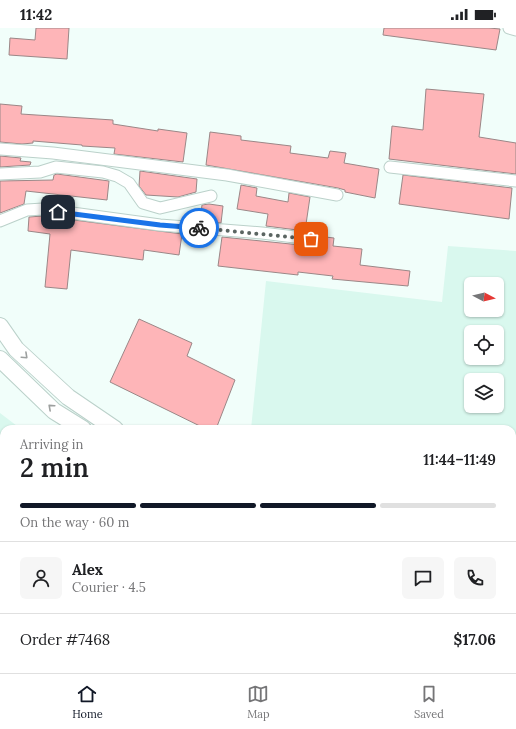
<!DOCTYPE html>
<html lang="en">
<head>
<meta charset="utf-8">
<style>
	:root { --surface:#fff; --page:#f6f6f6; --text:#202124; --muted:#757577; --line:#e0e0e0; --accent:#111827 }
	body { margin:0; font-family:Lora,serif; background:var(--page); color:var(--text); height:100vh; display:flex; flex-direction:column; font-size:15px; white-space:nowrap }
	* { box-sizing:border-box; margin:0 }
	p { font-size:13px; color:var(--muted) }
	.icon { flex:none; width:22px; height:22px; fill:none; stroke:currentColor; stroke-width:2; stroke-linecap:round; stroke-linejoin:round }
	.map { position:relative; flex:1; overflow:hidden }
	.sheet { position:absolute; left:0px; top:397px; width:516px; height:248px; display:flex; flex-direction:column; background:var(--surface); border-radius:12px 12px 0 0; box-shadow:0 1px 3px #0004 }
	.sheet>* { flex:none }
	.needle { width:26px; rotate:97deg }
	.controls { position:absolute; left:464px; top:249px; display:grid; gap:8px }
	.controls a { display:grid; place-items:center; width:40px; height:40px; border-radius:6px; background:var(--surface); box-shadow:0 1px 3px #0004; font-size:20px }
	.pin { position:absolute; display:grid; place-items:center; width:34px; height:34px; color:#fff; margin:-17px; border-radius:8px; box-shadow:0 2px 6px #0006 }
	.courier { position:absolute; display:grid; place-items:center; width:40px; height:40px; margin:-20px; border:3px solid #1a73e8; border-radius:50%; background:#fff; color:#222; box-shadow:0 1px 5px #0007 }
	.overview em { font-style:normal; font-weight:600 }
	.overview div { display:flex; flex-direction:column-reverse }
	.overview { display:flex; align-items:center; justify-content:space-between; height:68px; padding:0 20px }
	h1 { font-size:26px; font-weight:600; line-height:30px }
	.bar { display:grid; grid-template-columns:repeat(4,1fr); gap:6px 4px; align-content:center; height:48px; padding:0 20px }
	.bar i { height:5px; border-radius:3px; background:var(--line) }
	.bar .current { background:var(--accent) }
	.bar p { grid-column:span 4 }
	.line { display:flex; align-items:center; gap:10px; padding:0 20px; border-top:1px solid var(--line) }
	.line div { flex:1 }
	.round { display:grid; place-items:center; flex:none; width:42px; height:42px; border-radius:6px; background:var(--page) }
	.status { display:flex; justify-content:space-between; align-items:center; height:28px; padding:0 20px; background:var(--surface); direction:ltr }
	.status svg { height:11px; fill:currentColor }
	.dock { display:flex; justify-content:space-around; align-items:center; height:56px; border-top:1px solid var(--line); background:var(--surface); font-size:11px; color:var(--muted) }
	.dock a { display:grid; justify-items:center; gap:2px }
	.dock .current { color:var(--accent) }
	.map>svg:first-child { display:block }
	.built { fill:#d9f8ee; fill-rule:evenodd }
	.green { fill:#b3fde8 }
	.building { fill:#feb5b8; stroke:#9b8787 }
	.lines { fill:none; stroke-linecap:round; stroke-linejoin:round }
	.minor-casing { stroke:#bbd1ca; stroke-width:13 }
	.secondary-casing { stroke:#bbd1ca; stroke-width:18 }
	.minor { stroke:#fff; stroke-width:11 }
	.secondary { stroke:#fff; stroke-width:16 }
	.oneway { stroke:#9da09f }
	.done { stroke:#5b6562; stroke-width:4; stroke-dasharray:0 7.2 }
	.route { stroke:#1a73e8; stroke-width:5 }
</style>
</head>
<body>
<div class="status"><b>11:42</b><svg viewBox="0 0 49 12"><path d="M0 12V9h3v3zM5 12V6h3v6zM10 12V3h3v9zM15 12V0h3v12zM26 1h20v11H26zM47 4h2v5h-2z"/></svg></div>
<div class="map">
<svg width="516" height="645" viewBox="0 0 516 645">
	<rect width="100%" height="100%" fill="#f1fefa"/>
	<path class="built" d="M448,218L516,223V645H0V385L21,401H4V641H512V401H251L266,253L442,274ZM471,256H497V282H471ZM471,304H497V330H471ZM471,352H497V378H471Z"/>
	<g class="green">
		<polygon points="0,436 4,437 4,641 499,641 497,645 0,645"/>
		<polygon points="512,518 516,521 516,613 512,620"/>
	</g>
	<g class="building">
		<polygon points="36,0 69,0 67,31 9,27 10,10 35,12"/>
		<polygon points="384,0 489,0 500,1 496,22 383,7"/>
		<polygon points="426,61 484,66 479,109 516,115 516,146 389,131 392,98 423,102"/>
		<polygon points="0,76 22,78 21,86 113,92 113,96 158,103 158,101 187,105 183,134 114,126 115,120 82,118 82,117 33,113 33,115 22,116 0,114"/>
		<polygon points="210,104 241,108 241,112 291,118 290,125 328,130 330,123 346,125 344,135 379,141 375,170 345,164 345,162 338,160 206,137"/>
		<polygon points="0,128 21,130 20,133 31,134 30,137 0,139"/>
		<polygon points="140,143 197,151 196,164 178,169 146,167 139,158"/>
		<polygon points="57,146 109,153 107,172 26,163 24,176 0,185 0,153 53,152 54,147"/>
		<polygon points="403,147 512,160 509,191 399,176"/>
		<polygon points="241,157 257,160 256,168 288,174 289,165 310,169 305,203 266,198 268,186 237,181"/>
		<polygon points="209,176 223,178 221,195 200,193 202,177"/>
		<polygon points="43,188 182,206 179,227 144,222 143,232 71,222 67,261 45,259 50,206 28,203 29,189"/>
		<polygon points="317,208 334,210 333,218 362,221 360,237 410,243 408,258 332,251 333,248 298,244 298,247 218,238 222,209 310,218 317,215"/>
		<polygon points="139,291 192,315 187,328 235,352 216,401 206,401 110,354"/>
	</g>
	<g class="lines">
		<g class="minor-casing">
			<g id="minor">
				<polyline points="509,0 516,2"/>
				<polyline points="0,121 53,125 227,147 337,167"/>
				<polyline points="390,139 516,153"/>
				<polyline points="0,146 40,144 56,139 103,144 117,148 129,155 143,175 160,180 211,168"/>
				<polyline points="0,193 27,182 43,181 160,197 262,205 311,211"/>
			</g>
		</g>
		<g class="secondary-casing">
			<g id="secondary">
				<polyline points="0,298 16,321 68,369 115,401"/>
				<polyline points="0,331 54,383 83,401"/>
				<polyline points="512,427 516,427"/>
				<polyline points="512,446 516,446"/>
			</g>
		</g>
		<use href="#minor" class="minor"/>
		<use href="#secondary" class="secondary"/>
	</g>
	<defs><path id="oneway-chevron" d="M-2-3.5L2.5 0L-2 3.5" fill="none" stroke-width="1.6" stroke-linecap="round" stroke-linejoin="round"/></defs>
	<g class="oneway">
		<use href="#oneway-chevron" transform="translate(25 328) rotate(43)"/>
		<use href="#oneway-chevron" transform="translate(51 379) rotate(-138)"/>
	</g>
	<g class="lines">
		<polyline class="done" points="199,200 311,211"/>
		<polyline class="route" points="58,184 160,197 199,200"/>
	</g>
</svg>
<div class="controls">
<a><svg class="needle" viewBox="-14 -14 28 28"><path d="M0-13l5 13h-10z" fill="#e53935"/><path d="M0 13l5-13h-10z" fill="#757577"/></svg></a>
<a><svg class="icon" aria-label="locate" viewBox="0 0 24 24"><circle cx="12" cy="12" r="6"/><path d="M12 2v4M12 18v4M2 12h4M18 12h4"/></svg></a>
<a><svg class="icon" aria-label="layers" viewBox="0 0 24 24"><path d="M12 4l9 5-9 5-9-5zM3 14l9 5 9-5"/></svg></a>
</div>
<div class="pin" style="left:311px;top:211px;background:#ea580c"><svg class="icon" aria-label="bag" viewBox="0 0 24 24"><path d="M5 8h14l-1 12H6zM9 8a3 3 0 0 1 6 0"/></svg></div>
<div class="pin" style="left:58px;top:184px;background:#1f2937"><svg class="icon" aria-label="home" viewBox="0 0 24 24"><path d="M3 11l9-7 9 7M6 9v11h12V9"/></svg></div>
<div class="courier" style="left:199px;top:200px"><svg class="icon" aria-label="bike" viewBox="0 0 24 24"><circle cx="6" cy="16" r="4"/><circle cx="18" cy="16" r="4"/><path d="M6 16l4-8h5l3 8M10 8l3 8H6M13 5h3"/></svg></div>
<section class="sheet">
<div class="overview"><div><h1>2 min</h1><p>Arriving in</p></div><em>11:44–11:49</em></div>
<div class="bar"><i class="current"></i><i class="current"></i><i class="current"></i><i></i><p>On the way · 60 m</p></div>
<div class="line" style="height:72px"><a class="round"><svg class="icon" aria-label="person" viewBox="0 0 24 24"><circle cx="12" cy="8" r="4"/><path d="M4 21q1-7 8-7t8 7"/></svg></a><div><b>Alex</b><p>Courier · 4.5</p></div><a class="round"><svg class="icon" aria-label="chat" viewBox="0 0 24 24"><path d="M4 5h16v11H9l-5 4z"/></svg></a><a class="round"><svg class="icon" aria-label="phone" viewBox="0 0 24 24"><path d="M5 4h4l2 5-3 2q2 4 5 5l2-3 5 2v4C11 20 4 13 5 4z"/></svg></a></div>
<div class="line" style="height:52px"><div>Order #7468</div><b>$17.06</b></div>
</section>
</div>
<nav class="dock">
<a class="current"><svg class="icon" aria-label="home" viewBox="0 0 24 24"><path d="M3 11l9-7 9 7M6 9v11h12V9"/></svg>Home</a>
<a><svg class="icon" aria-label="map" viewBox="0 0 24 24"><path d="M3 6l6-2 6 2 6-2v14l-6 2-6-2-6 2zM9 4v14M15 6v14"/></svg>Map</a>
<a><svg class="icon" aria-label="saved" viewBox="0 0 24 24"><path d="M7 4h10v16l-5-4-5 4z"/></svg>Saved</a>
</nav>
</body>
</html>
